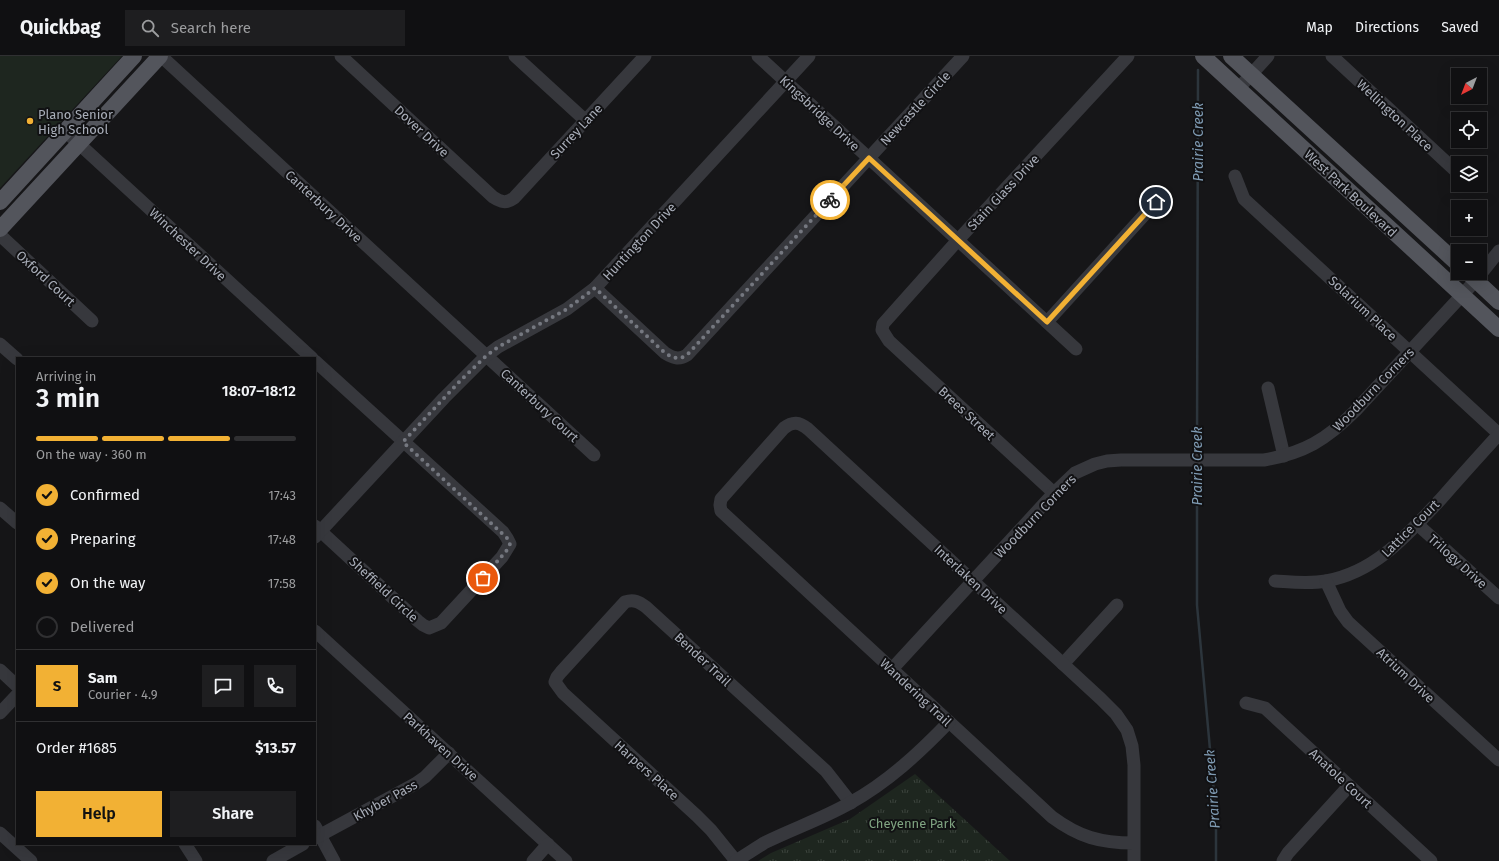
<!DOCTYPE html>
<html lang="en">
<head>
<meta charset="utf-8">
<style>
	:root { --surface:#101012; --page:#1e1e20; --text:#f1f3f6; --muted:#9c9d9f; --line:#303032; --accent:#f2b134 }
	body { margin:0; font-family:"Fira Sans",sans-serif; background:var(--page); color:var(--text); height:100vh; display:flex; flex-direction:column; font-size:15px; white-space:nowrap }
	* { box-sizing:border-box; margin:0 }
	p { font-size:13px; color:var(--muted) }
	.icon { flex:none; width:22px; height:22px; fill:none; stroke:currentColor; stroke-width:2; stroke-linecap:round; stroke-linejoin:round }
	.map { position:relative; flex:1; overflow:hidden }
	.details { position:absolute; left:16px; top:301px; width:300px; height:488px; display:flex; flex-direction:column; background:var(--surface); border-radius:0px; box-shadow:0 4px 16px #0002,0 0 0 1px var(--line) }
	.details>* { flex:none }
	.needle { width:26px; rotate:222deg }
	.controls { position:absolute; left:1451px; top:12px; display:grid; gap:8px }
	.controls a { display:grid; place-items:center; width:36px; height:36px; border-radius:0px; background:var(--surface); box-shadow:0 4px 16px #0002,0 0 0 1px var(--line); font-size:20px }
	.pin { position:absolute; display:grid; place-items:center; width:34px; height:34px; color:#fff; margin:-17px; border:2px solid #fff; border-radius:50%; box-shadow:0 1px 4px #0007 }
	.courier { position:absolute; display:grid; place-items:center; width:40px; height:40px; margin:-20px; border:3px solid #f2b134; border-radius:50%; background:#fff; color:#222; box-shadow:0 1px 5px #0007 }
	.overview em { font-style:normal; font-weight:600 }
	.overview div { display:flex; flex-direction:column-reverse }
	.overview { display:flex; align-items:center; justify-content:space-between; height:68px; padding:0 20px }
	h1 { font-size:26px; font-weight:600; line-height:30px }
	.bar { display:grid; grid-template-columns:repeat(4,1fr); gap:6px 4px; align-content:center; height:48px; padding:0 20px }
	.bar i { height:5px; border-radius:3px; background:var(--line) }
	.bar .on { background:var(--accent) }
	.bar p { grid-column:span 4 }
	.line { display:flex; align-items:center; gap:10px; padding:0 20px; border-top:1px solid var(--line) }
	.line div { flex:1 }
	.round { display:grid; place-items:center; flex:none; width:42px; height:42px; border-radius:0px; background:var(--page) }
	ol { padding:0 20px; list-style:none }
	li { display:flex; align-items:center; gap:12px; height:44px }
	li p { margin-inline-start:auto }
	li .icon { padding:4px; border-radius:50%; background:var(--accent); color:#111; stroke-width:4 }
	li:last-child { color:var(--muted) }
	li i { width:22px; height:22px; border:2px solid var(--line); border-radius:50% }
	.button { display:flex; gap:8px; margin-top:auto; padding:8px 20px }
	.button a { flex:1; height:46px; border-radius:0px; background:var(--accent); color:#111; font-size:16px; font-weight:600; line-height:46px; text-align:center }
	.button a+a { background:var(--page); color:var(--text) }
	header { display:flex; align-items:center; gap:24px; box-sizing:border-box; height:56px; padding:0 20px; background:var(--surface); border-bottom:1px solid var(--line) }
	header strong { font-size:19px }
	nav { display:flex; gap:22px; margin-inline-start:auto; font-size:14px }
	.search { width:280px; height:36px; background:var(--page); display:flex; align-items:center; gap:10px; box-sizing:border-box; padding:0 14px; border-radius:0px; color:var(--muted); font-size:15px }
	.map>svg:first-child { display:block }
	.grass { fill:#1e261f }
	.park { fill:url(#park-tufts) }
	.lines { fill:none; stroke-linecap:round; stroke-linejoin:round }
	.stream { stroke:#2c353c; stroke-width:2.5 }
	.minor { stroke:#37383d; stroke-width:13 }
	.major { stroke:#53555c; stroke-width:16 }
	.done { stroke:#757880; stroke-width:4; stroke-dasharray:0 7.2 }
	.route { stroke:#f2b134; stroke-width:5 }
	.poi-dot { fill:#f2b134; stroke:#111113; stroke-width:1.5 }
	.labels { text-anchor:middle; stroke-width:4; stroke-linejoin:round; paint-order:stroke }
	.street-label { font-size:13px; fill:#a8adb8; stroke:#111113 }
	.poi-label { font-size:13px; fill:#a8adb8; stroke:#111113; text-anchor:start }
	.park-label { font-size:13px; fill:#7fa381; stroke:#111113 }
	.water-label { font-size:14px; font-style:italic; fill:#7f9bb3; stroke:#111113 }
</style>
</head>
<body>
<header>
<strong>Quickbag</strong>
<div class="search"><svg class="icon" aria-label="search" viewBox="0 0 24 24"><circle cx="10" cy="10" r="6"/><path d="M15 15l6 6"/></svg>Search here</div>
<nav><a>Map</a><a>Directions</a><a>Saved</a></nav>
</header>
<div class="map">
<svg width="1499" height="805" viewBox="0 0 1499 805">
	<defs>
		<pattern id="park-tufts" width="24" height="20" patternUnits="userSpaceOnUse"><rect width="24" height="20" fill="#1e261f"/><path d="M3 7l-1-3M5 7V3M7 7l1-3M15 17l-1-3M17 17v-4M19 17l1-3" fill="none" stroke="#3c433d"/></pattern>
	</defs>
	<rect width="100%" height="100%" fill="#161618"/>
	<polygon class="grass" points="0,0 122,0 0,132"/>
	<polygon class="park" points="915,718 1010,805 758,805 771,797 850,763"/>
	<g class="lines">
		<g class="stream">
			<polyline points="1197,399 1198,14"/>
			<polyline points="1197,408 1197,549 1216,760 1216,805"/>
		</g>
		<g class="minor">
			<polyline points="161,0 594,399"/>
			<path d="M341,0L493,141C501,146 506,148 514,142L645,0"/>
			<polyline points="515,0 586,65"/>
			<polyline points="758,0 1076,293"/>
			<polyline points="1332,0 1458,117"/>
			<polyline points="1238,33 1268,0"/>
			<polyline points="65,75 312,302"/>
			<polyline points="1235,120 1244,143 1499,378"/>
			<polyline points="0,179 92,265"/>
			<path d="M595,232L665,297C673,302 679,304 687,299L963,0"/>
			<polyline points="1047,266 1156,146"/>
			<polyline points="0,288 17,303"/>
			<polyline points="315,305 503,476 507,482 510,488 502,501 441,567 429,572 423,569 418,565 315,470"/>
			<polyline points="1268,332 1284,400"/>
			<polyline points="1054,437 889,285 882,274 883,268 958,184 1128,0"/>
			<polyline points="0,452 17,467"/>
			<polyline points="1417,468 1499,542"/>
			<polyline points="315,481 444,342 486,300 498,291 567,253 595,232 809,0"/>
			<path d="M1275,525C1292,526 1309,528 1326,525C1376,516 1407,479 1440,444C1459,422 1479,400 1499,378"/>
			<polyline points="1326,525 1340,555 1348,566 1499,704"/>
			<polyline points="315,575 566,805"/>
			<polyline points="1063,608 1117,549"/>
			<path d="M892,613L1054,437L1075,417L1095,408L1107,405L1121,404H1264C1304,397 1326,384 1355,355L1476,224L1499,195"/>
			<polyline points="0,614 17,630"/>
			<polyline points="1246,647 1265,652 1431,805"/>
			<polyline points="0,657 17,639"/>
			<polyline points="315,770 334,805"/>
			<polyline points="0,777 31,805"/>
			<polyline points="315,782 415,728 425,721 449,697"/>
			<path d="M1134,787C1100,787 1079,781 1052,761L721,455L720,449L721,443L784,372C793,365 799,366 808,373L1101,643L1116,658L1127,674L1132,690L1134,709V805"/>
			<polyline points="185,788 196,805"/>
			<polyline points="273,805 303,788"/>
			<polyline points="533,805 548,788"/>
			<path d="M736,805L711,774L697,760L563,637L555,626L557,621L561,616L625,546C634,543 639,546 646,551L826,715L851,747"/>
			<path d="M736,805C745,799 755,793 764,787C792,773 822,763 850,747C888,726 919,697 949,666"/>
			<polyline points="1283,805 1288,797 1349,730"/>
		</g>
		<g class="major">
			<polyline points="1203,0 1499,273"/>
			<polyline points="1231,0 1458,208"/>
			<polyline points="0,146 134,0"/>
			<polyline points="0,173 160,0"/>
			<polyline points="1468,217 1499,246"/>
		</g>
	</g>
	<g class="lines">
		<path class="done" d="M483,522L507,494L510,488L507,482L403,386L461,324L486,300L498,291L567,253L595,232L665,297C673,302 679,304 687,299L830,144"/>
		<polyline class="route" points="830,144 869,102 1047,266 1156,146"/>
	</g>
	<circle class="poi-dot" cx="30" cy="65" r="4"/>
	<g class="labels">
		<g class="street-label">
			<text transform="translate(915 52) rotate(-47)" y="5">Newcastle Circle</text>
			<text transform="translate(820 57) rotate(43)" y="5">Kingsbridge Drive</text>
			<text transform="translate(1395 59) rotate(43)" y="5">Wellington Place</text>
			<text transform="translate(422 75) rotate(43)" y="5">Dover Drive</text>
			<text transform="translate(576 75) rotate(-47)" y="5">Surrey Lane</text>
			<text transform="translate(1003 136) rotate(-47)" y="5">Stain Glass Drive</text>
			<text transform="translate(1351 137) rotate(43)" y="5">West Park Boulevard</text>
			<text transform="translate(324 150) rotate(43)" y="5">Canterbury Drive</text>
			<text transform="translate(639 185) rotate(-47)" y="5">Huntington Drive</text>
			<text transform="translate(188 188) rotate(43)" y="5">Winchester Drive</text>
			<text transform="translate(46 222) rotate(43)" y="5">Oxford Court</text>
			<text transform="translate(1363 252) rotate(43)" y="5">Solarium Place</text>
			<text transform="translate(1373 333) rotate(-46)" y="5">Woodburn Corners</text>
			<text transform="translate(540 349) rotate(43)" y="5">Canterbury Court</text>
			<text transform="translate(967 357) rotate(43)" y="5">Brees Street</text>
			<text transform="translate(1035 460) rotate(-46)" y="5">Woodburn Corners</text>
			<text transform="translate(1410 472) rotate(-45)" y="5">Lattice Court</text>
			<text transform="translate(1458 505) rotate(42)" y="5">Trilogy Drive</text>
			<text transform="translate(971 523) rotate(43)" y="5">Interlaken Drive</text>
			<text transform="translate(384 533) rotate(43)" y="5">Sheffield Circle</text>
			<text transform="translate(703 603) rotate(43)" y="5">Bender Trail</text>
			<text transform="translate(1406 619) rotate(43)" y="5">Atrium Drive</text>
			<text transform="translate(916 636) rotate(43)" y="5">Wandering Trail</text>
			<text transform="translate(441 690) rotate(42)" y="5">Parkhaven Drive</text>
			<text transform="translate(647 714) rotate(42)" y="5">Harpers Place</text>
			<text transform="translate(1341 722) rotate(43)" y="5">Anatole Court</text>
			<text transform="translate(385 744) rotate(-29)" y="5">Khyber Pass</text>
		</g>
		<g class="poi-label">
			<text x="38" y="63">Plano Senior<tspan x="38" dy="15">High School</tspan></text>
		</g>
		<g class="park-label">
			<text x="912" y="772">Cheyenne Park</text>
		</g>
		<g class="water-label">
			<text transform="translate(1198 86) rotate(-90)" y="5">Prairie Creek</text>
			<text transform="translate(1197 410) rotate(-90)" y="5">Prairie Creek</text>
			<text transform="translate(1212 733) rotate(-94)" y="5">Prairie Creek</text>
		</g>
	</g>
</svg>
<div class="controls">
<a><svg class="needle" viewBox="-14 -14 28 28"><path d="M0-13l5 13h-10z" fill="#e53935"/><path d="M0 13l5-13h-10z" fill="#9c9d9f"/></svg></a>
<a><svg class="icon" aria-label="locate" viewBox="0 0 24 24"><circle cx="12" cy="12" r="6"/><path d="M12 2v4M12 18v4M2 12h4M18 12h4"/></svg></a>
<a><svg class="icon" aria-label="layers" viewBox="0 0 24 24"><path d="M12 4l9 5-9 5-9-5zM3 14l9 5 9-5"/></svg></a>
<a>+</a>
<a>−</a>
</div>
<div class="pin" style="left:483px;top:522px;background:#ea580c"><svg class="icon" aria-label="bag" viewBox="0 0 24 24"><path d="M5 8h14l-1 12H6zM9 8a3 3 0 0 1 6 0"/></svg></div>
<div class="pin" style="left:1156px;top:146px;background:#1f2937"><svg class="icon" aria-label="home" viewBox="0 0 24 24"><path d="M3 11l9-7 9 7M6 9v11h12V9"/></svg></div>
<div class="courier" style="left:830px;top:144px"><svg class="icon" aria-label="bike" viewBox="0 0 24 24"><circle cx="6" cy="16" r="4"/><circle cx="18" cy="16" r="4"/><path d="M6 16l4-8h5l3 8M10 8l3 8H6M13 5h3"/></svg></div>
<section class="details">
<div class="overview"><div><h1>3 min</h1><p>Arriving in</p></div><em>18:07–18:12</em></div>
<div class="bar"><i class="on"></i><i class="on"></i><i class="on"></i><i></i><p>On the way · 360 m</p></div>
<ol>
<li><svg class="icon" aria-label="check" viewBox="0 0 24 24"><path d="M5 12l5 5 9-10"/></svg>Confirmed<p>17:43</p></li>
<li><svg class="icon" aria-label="check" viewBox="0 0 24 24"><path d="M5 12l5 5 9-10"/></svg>Preparing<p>17:48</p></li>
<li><svg class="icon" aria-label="check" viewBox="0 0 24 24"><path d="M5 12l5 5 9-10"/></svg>On the way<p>17:58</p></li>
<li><i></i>Delivered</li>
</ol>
<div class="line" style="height:72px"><b class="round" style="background:var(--accent);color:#111">S</b><div><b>Sam</b><p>Courier · 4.9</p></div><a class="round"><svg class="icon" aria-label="chat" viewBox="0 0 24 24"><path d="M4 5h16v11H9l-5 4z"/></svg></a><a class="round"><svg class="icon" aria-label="phone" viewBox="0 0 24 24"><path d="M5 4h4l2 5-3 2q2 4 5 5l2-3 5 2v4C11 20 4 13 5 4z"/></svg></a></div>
<div class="line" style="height:52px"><div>Order #1685</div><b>$13.57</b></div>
<div class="button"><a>Help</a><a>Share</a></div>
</section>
</div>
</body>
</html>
